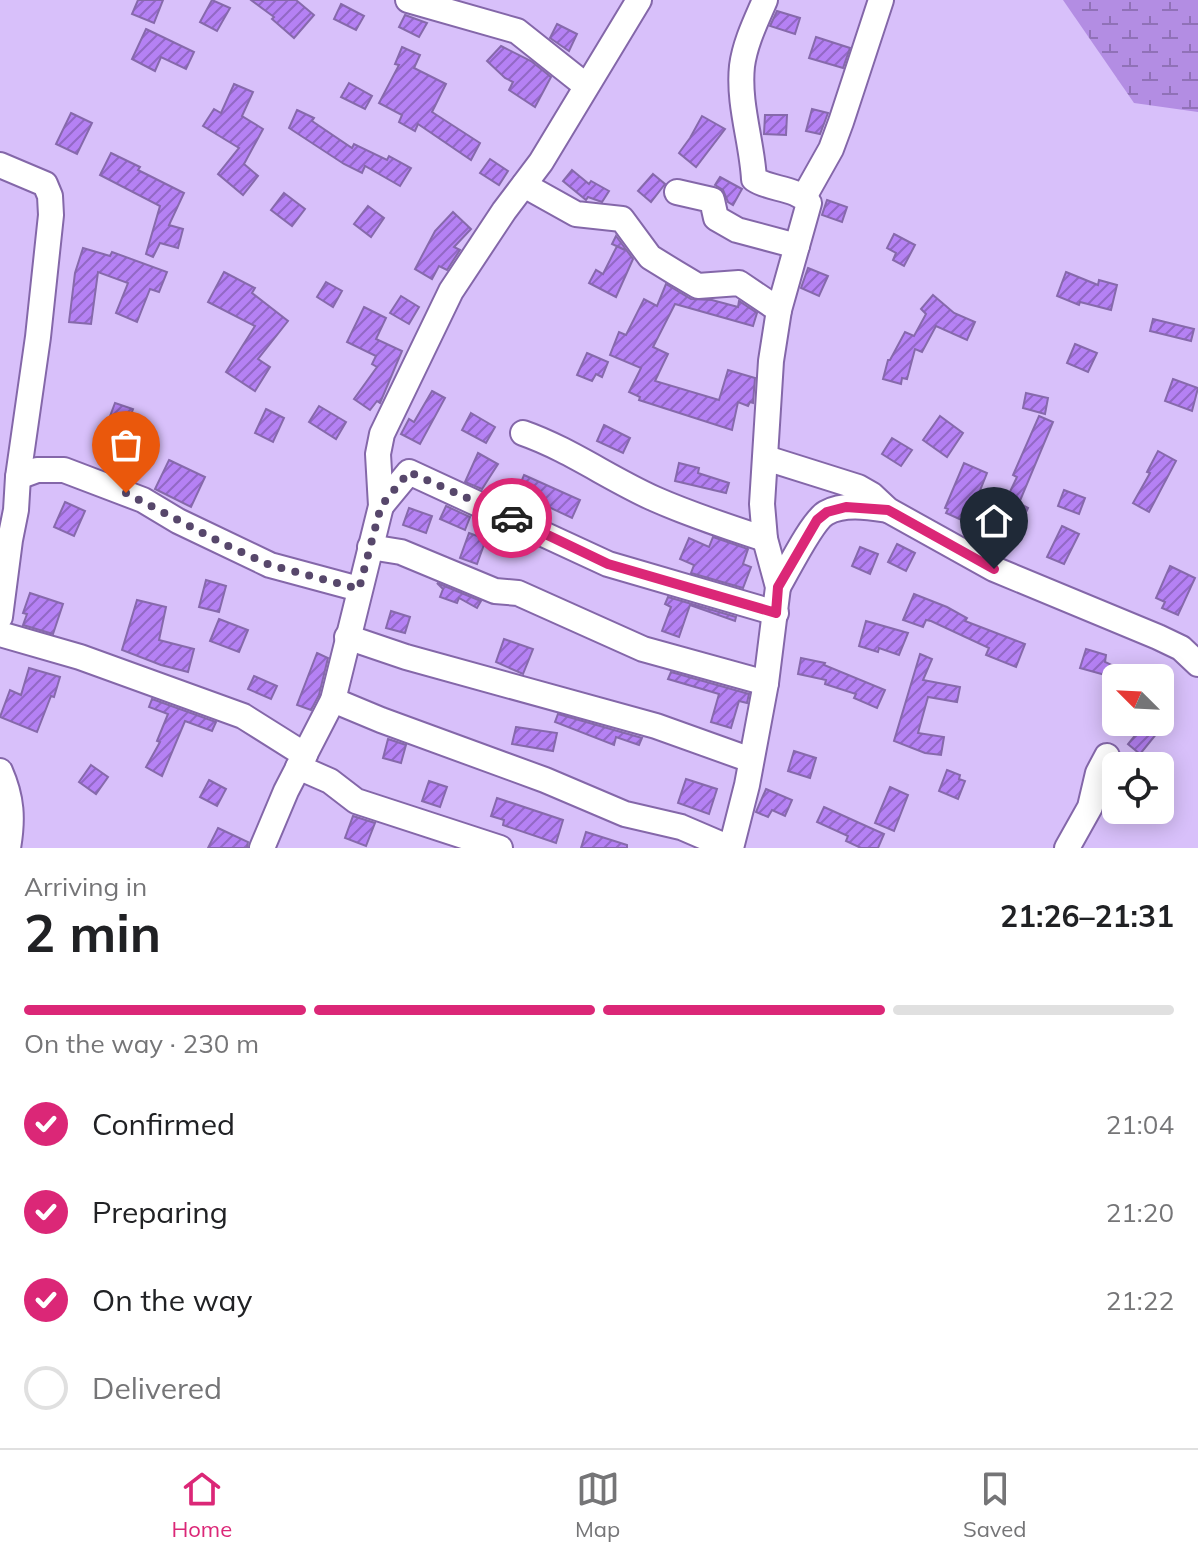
<!DOCTYPE html>
<html lang="en">
<head>
<meta charset="utf-8">
<style>
	:root { --surface:#fff; --page:#f2f2f2; --text:#202124; --muted:#757577; --line:#e0e0e0; --accent:#db2777 }
	body { margin:0; font-family:Mulish,sans-serif; background:var(--page); color:var(--text); height:100vh; display:flex; flex-direction:column; font-size:30px; white-space:nowrap }
	* { box-sizing:border-box; margin:0 }
	p { font-size:26px; color:var(--muted) }
	.icon { flex:none; width:44px; height:44px; fill:none; stroke:currentColor; stroke-width:2; stroke-linecap:round; stroke-linejoin:round }
	.map { position:relative; height:848px; overflow:hidden }
	.side { display:flex; flex-direction:column; background:var(--surface); flex:1 }
	.side>* { flex:none }
	.needle { width:52px; rotate:294deg }
	.controls { position:absolute; left:1102px; top:664px; display:grid; gap:16px }
	.controls a { display:grid; place-items:center; width:72px; height:72px; border-radius:12px; background:var(--surface); box-shadow:0 4px 20px #0003; font-size:40px }
	.pin { position:absolute; display:grid; place-items:center; width:68px; height:68px; color:#fff; margin:-82px -34px; border-radius:50% 50% 50% 0; rotate:-45deg; box-shadow:0 0 8px #0007 }
	.pin .icon { rotate:45deg }
	.courier { position:absolute; display:grid; place-items:center; width:80px; height:80px; margin:-40px; border:6px solid #db2777; border-radius:50%; background:#fff; color:#222; box-shadow:0 2px 10px #0007 }
	.head em { font-style:normal; font-weight:700 }
	.head div { display:flex; flex-direction:column-reverse }
	.head { display:flex; align-items:center; justify-content:space-between; height:136px; padding:0 24px }
	h1 { font-size:52px; font-weight:700; line-height:60px }
	.bar { display:grid; grid-template-columns:repeat(4,1fr); gap:12px 8px; align-content:center; height:96px; padding:0 24px }
	.bar i { height:10px; border-radius:6px; background:var(--line) }
	.bar .current { background:var(--accent) }
	.bar p { grid-column:span 4 }
	ol { padding:0 24px; list-style:none }
	li { display:flex; align-items:center; gap:24px; height:88px }
	li p { margin-inline-start:auto }
	li .icon { padding:8px; border-radius:50%; background:var(--accent); color:#fff; stroke-width:4 }
	li:last-child { color:var(--muted) }
	li i { width:44px; height:44px; border:4px solid var(--line); border-radius:50% }
	.tabs { display:flex; justify-content:space-around; align-items:center; height:112px; border-top:2px solid var(--line); background:var(--surface); font-size:22px; color:var(--muted) }
	.tabs a { display:grid; justify-items:center; gap:4px }
	.tabs .current { color:var(--accent) }
	.map>svg:first-child { display:block }
	.wetland { fill:url(#wetland-marsh) }
	.building { fill:url(#building-hatch); stroke:#8669ab; stroke-width:2 }
	.lines { fill:none; stroke-linecap:round; stroke-linejoin:round }
	.minor-casing { stroke:#8467a9; stroke-width:28 }
	.minor { stroke:#fff; stroke-width:24 }
	.done { stroke:#57476b; stroke-width:8; stroke-dasharray:0 14.4 }
	.route { stroke:#db2777; stroke-width:10 }
</style>
</head>
<body>
<div class="map">
<svg width="1198" height="848" viewBox="0 0 1198 848">
	<defs>
		<pattern id="wetland-marsh" width="20" height="14" patternUnits="userSpaceOnUse" patternTransform="scale(2)"><rect width="20" height="14" fill="#b38de3"/><path d="M1 5h8M5 5V1M11 12h8M15 12V8" fill="none" stroke="#9071b7"/></pattern>
		<pattern id="building-hatch" width="6" height="6" patternUnits="userSpaceOnUse" patternTransform="scale(2)"><rect width="6" height="6" fill="#b581f4"/><path d="M-1 1l2-2M0 6l6-6M5 7l2-2" fill="none" stroke="#9268c5"/></pattern>
	</defs>
	<rect width="100%" height="100%" fill="#d8c0fa"/>
	<polygon class="wetland" points="1063,0 1198,0 1198,112 1134,103"/>
	<g class="building">
		<polygon points="138,0 163,0 154,23 132,14"/>
		<polygon points="212,0 230,8 217,31 200,22"/>
		<polygon points="251,0 296,0 314,15 294,38 272,19 274,17"/>
		<polygon points="341,4 364,16 356,30 334,19"/>
		<polygon points="777,11 800,18 795,34 770,26"/>
		<polygon points="405,15 427,23 419,37 399,27"/>
		<polygon points="557,24 577,34 569,51 550,38"/>
		<polygon points="146,29 194,52 186,69 161,57 155,71 132,59"/>
		<polygon points="816,37 850,48 843,68 809,58"/>
		<polygon points="501,46 531,61 551,77 535,107 509,90 513,82 505,78 487,61"/>
		<polygon points="402,47 420,55 414,68 446,84 432,112 480,143 471,160 418,124 415,131 399,122 402,115 379,103 399,65 395,64"/>
		<polygon points="349,83 372,96 365,109 341,97"/>
		<polygon points="234,84 253,92 242,116 263,129 244,164 258,176 243,195 218,174 239,148 203,126 214,109 221,113"/>
		<polygon points="812,109 828,113 820,134 806,131"/>
		<polygon points="297,110 314,118 312,121 352,148 354,144 387,160 389,156 411,168 400,186 365,166 362,173 344,164 289,128"/>
		<polygon points="71,113 92,123 77,154 56,144"/>
		<polygon points="765,115 787,115 786,135 764,134"/>
		<polygon points="702,116 725,129 696,167 679,153 690,138"/>
		<polygon points="111,153 140,167 138,170 184,193 169,225 183,229 178,248 160,243 153,257 146,254 160,206 100,175"/>
		<polygon points="490,159 508,171 499,185 480,173"/>
		<polygon points="572,170 589,184 591,181 609,191 602,202 588,197 586,200 563,181"/>
		<polygon points="653,174 665,184 651,202 638,191"/>
		<polygon points="720,177 742,189 733,205 728,202 723,190 715,185"/>
		<polygon points="284,193 305,209 292,226 271,210"/>
		<polygon points="827,200 847,207 842,222 822,215"/>
		<polygon points="368,206 384,218 371,237 354,224"/>
		<polygon points="453,212 471,229 454,247 460,250 447,270 439,266 432,279 415,269 435,231"/>
		<polygon points="894,234 915,245 904,266 893,260 896,253 887,248"/>
		<polygon points="616,236 633,259 616,297 589,283 596,270 603,274 617,246 625,250 612,244"/>
		<polygon points="83,248 110,256 112,252 167,272 159,292 150,289 137,322 116,313 128,283 98,272 91,324 69,322 75,273"/>
		<polygon points="808,268 828,276 819,296 801,288"/>
		<polygon points="224,272 255,288 252,293 288,321 258,359 270,367 255,391 226,372 255,326 208,302"/>
		<polygon points="1066,272 1098,285 1099,280 1117,285 1111,310 1080,302 1079,305 1057,296"/>
		<polygon points="326,282 342,291 333,307 317,297"/>
		<polygon points="666,284 691,299 712,300 738,307 739,301 757,313 753,326 675,304 653,347 668,354 655,381 719,400 728,370 755,378 753,403 750,402 748,406 738,402 732,430 639,400 640,397 629,392 641,368 610,355 619,332 626,335 644,299 657,306"/>
		<polygon points="933,295 954,313 975,322 967,340 936,326 922,352 915,349 907,379 902,378 901,384 883,379 888,360 890,360 905,332 914,336 926,314 921,309"/>
		<polygon points="401,296 419,307 409,324 390,313"/>
		<polygon points="364,307 386,318 376,339 402,351 380,403 377,401 370,410 354,399 377,367 372,364 376,356 347,342"/>
		<polygon points="1153,319 1194,329 1191,341 1150,331"/>
		<polygon points="1075,344 1097,353 1088,372 1067,363"/>
		<polygon points="587,353 608,362 602,377 596,374 592,381 577,375"/>
		<polygon points="1173,379 1198,388 1192,411 1165,401"/>
		<polygon points="432,391 445,398 420,444 401,434 409,419 414,422"/>
		<polygon points="1026,393 1048,398 1045,414 1023,408"/>
		<polygon points="115,403 133,409 124,433 106,427"/>
		<polygon points="319,406 346,422 336,439 309,422"/>
		<polygon points="266,409 284,418 273,442 255,433"/>
		<polygon points="471,413 495,427 486,443 462,430"/>
		<polygon points="940,416 963,433 947,457 923,440"/>
		<polygon points="1039,416 1053,422 1019,503 1028,508 1012,542 1003,538 1001,542 962,525 964,521 946,513 948,509 945,508 964,463 987,473 973,508 997,519 1017,477 1013,475"/>
		<polygon points="604,425 630,438 623,453 597,441"/>
		<polygon points="892,438 912,450 901,466 882,454"/>
		<polygon points="1158,451 1176,461 1149,512 1133,503 1150,473 1147,472"/>
		<polygon points="478,453 498,464 482,489 465,482"/>
		<polygon points="169,460 205,477 191,507 155,489"/>
		<polygon points="679,463 699,468 698,473 729,483 726,493 675,481"/>
		<polygon points="524,475 580,500 572,518 517,492"/>
		<polygon points="1064,490 1085,498 1079,514 1058,506"/>
		<polygon points="65,502 85,511 74,536 54,527"/>
		<polygon points="446,506 470,517 465,530 440,519"/>
		<polygon points="409,508 432,516 426,533 403,525"/>
		<polygon points="1062,526 1079,534 1064,564 1047,557"/>
		<polygon points="469,533 486,539 477,564 460,558"/>
		<polygon points="713,537 748,549 743,564 751,567 743,588 691,573 694,565 680,559 689,538 709,547"/>
		<polygon points="897,544 915,553 906,571 888,562"/>
		<polygon points="860,547 878,554 870,574 852,566"/>
		<polygon points="1170,566 1195,578 1178,615 1162,608 1165,602 1156,598"/>
		<polygon points="206,580 226,586 219,612 199,607"/>
		<polygon points="437,583 481,601 477,608 459,598 457,603 440,597 443,589"/>
		<polygon points="30,593 63,604 53,634 23,625 27,614 23,613"/>
		<polygon points="914,594 947,607 967,618 965,621 1025,644 1016,667 986,655 989,648 931,621 926,620 923,627 903,620"/>
		<polygon points="668,597 736,617 735,621 690,605 679,637 662,631 671,607 665,604"/>
		<polygon points="137,600 166,607 159,640 194,649 188,672 161,665 122,650"/>
		<polygon points="391,611 410,617 405,633 386,628"/>
		<polygon points="219,619 248,630 239,652 210,641"/>
		<polygon points="866,621 908,633 899,655 879,648 878,652 859,646"/>
		<polygon points="504,639 533,649 523,674 496,662"/>
		<polygon points="1086,649 1106,655 1105,662 1133,675 1132,678 1116,678 1080,668"/>
		<polygon points="317,653 328,658 319,695 311,710 297,705"/>
		<polygon points="920,654 932,659 923,680 960,687 957,702 928,697 918,733 944,737 941,755 925,753 894,741"/>
		<polygon points="801,658 825,663 824,665 885,690 877,708 854,698 856,694 825,684 826,680 798,674"/>
		<polygon points="29,668 60,677 54,697 51,696 37,732 0,717 10,690 21,695"/>
		<polygon points="671,672 749,694 747,703 739,701 731,728 711,722 719,694 668,679"/>
		<polygon points="254,676 277,686 271,699 248,689"/>
		<polygon points="152,699 216,722 212,731 185,721 162,776 146,767 160,742 157,741 168,714 149,707"/>
		<polygon points="558,714 642,738 639,745 616,737 614,745 555,722"/>
		<polygon points="1146,722 1166,722 1140,754 1128,744"/>
		<polygon points="516,727 557,733 553,751 512,744"/>
		<polygon points="388,739 406,745 401,763 383,758"/>
		<polygon points="794,751 816,758 810,778 788,771"/>
		<polygon points="91,765 108,777 96,794 79,782"/>
		<polygon points="947,770 960,775 959,779 965,781 958,799 939,791"/>
		<polygon points="686,779 717,789 709,814 678,803"/>
		<polygon points="209,780 226,789 217,806 200,797"/>
		<polygon points="429,781 447,787 440,807 422,801"/>
		<polygon points="890,787 908,795 894,831 875,823"/>
		<polygon points="766,789 792,800 785,816 772,810 768,817 756,812"/>
		<polygon points="497,798 563,820 556,843 503,825 504,820 491,816"/>
		<polygon points="824,807 884,834 878,848 861,848 846,841 848,836 817,822"/>
		<polygon points="353,816 375,823 366,846 345,838"/>
		<polygon points="218,828 248,842 247,848 208,848"/>
		<polygon points="586,832 627,845 627,848 581,848"/>
	</g>
	<g class="lines">
		<g class="minor-casing">
			<g id="minor">
				<polyline points="408,0 517,31 585,85"/>
				<polyline points="0,165 45,184 50,196 51,215 38,337 18,477 16,510 10,540 0,617"/>
				<polyline points="524,185 576,214 622,219 650,257 676,273 698,286 739,283 779,310"/>
				<polyline points="677,192 712,200 716,218 737,230 797,246"/>
				<polyline points="804,197 831,149 841,122 881,0"/>
				<path d="M523,433C569,449 610,479 655,499C691,515 728,527 765,539"/>
				<polyline points="766,458 858,487 872,495 888,510 994,569 1158,637 1181,648 1198,664"/>
				<polyline points="18,477 37,470 64,470 143,500 178,521 270,565 359,589"/>
				<polyline points="381,506 409,472 608,564 776,613"/>
				<polyline points="370,547 401,552 495,591 518,593 643,649 766,683"/>
				<path d="M778,587C788,570 812,521 826,513C844,503 868,507 888,510"/>
				<polyline points="0,634 80,657 243,716 305,755"/>
				<polyline points="347,637 406,657 656,726 751,760"/>
				<polyline points="333,700 381,720 545,780 625,814 681,827 730,848"/>
				<polyline points="298,767 330,781 356,801 500,848"/>
				<path d="M0,771C12,798 13,819 8,848"/>
				<polyline points="262,848 286,791 333,700 381,506 378,454 382,434 451,291 504,211 541,162 639,0"/>
				<path d="M731,848L747,785L766,683L778,587L765,539L762,504L771,361L779,310L809,203C796,187 770,190 754,179C752,142 738,104 742,66C745,43 756,21 765,0"/>
				<polyline points="1067,848 1090,807 1098,773 1107,756"/>
			</g>
		</g>
		<use href="#minor" class="minor"/>
	</g>
	<g class="lines">
		<polyline class="done" points="126,493 224,544 270,565 359,589 381,506 409,472 512,518"/>
		<polyline class="route" points="512,518 608,564 776,613 778,587 817,520 827,512 846,507 888,510 994,569"/>
	</g>
</svg>
<div class="controls">
<a><svg class="needle" viewBox="-14 -14 28 28"><path d="M0-13l5 13h-10z" fill="#e53935"/><path d="M0 13l5-13h-10z" fill="#757577"/></svg></a>
<a><svg class="icon" aria-label="locate" viewBox="0 0 24 24"><circle cx="12" cy="12" r="6"/><path d="M12 2v4M12 18v4M2 12h4M18 12h4"/></svg></a>
</div>
<div class="pin" style="left:126px;top:493px;background:#ea580c"><svg class="icon" aria-label="bag" viewBox="0 0 24 24"><path d="M5 8h14l-1 12H6zM9 8a3 3 0 0 1 6 0"/></svg></div>
<div class="pin" style="left:994px;top:569px;background:#1f2937"><svg class="icon" aria-label="home" viewBox="0 0 24 24"><path d="M3 11l9-7 9 7M6 9v11h12V9"/></svg></div>
<div class="courier" style="left:512px;top:518px"><svg class="icon" aria-label="car" viewBox="0 0 24 24"><path d="M5 17H2v-5l4-1 3-4h7l3 4 3 1v5h-3M9 17h6M6 11h13"/><circle cx="7" cy="17" r="2"/><circle cx="17" cy="17" r="2"/></svg></div>
</div>
<section class="side">
<div class="head"><div><h1>2 min</h1><p>Arriving in</p></div><em>21:26–21:31</em></div>
<div class="bar"><i class="current"></i><i class="current"></i><i class="current"></i><i></i><p>On the way · 230 m</p></div>
<ol>
<li><svg class="icon" aria-label="check" viewBox="0 0 24 24"><path d="M5 12l5 5 9-10"/></svg>Confirmed<p>21:04</p></li>
<li><svg class="icon" aria-label="check" viewBox="0 0 24 24"><path d="M5 12l5 5 9-10"/></svg>Preparing<p>21:20</p></li>
<li><svg class="icon" aria-label="check" viewBox="0 0 24 24"><path d="M5 12l5 5 9-10"/></svg>On the way<p>21:22</p></li>
<li><i></i>Delivered</li>
</ol>
</section>
<nav class="tabs">
<a class="current"><svg class="icon" aria-label="home" viewBox="0 0 24 24"><path d="M3 11l9-7 9 7M6 9v11h12V9"/></svg>Home</a>
<a><svg class="icon" aria-label="map" viewBox="0 0 24 24"><path d="M3 6l6-2 6 2 6-2v14l-6 2-6-2-6 2zM9 4v14M15 6v14"/></svg>Map</a>
<a><svg class="icon" aria-label="saved" viewBox="0 0 24 24"><path d="M7 4h10v16l-5-4-5 4z"/></svg>Saved</a>
</nav>
</body>
</html>
